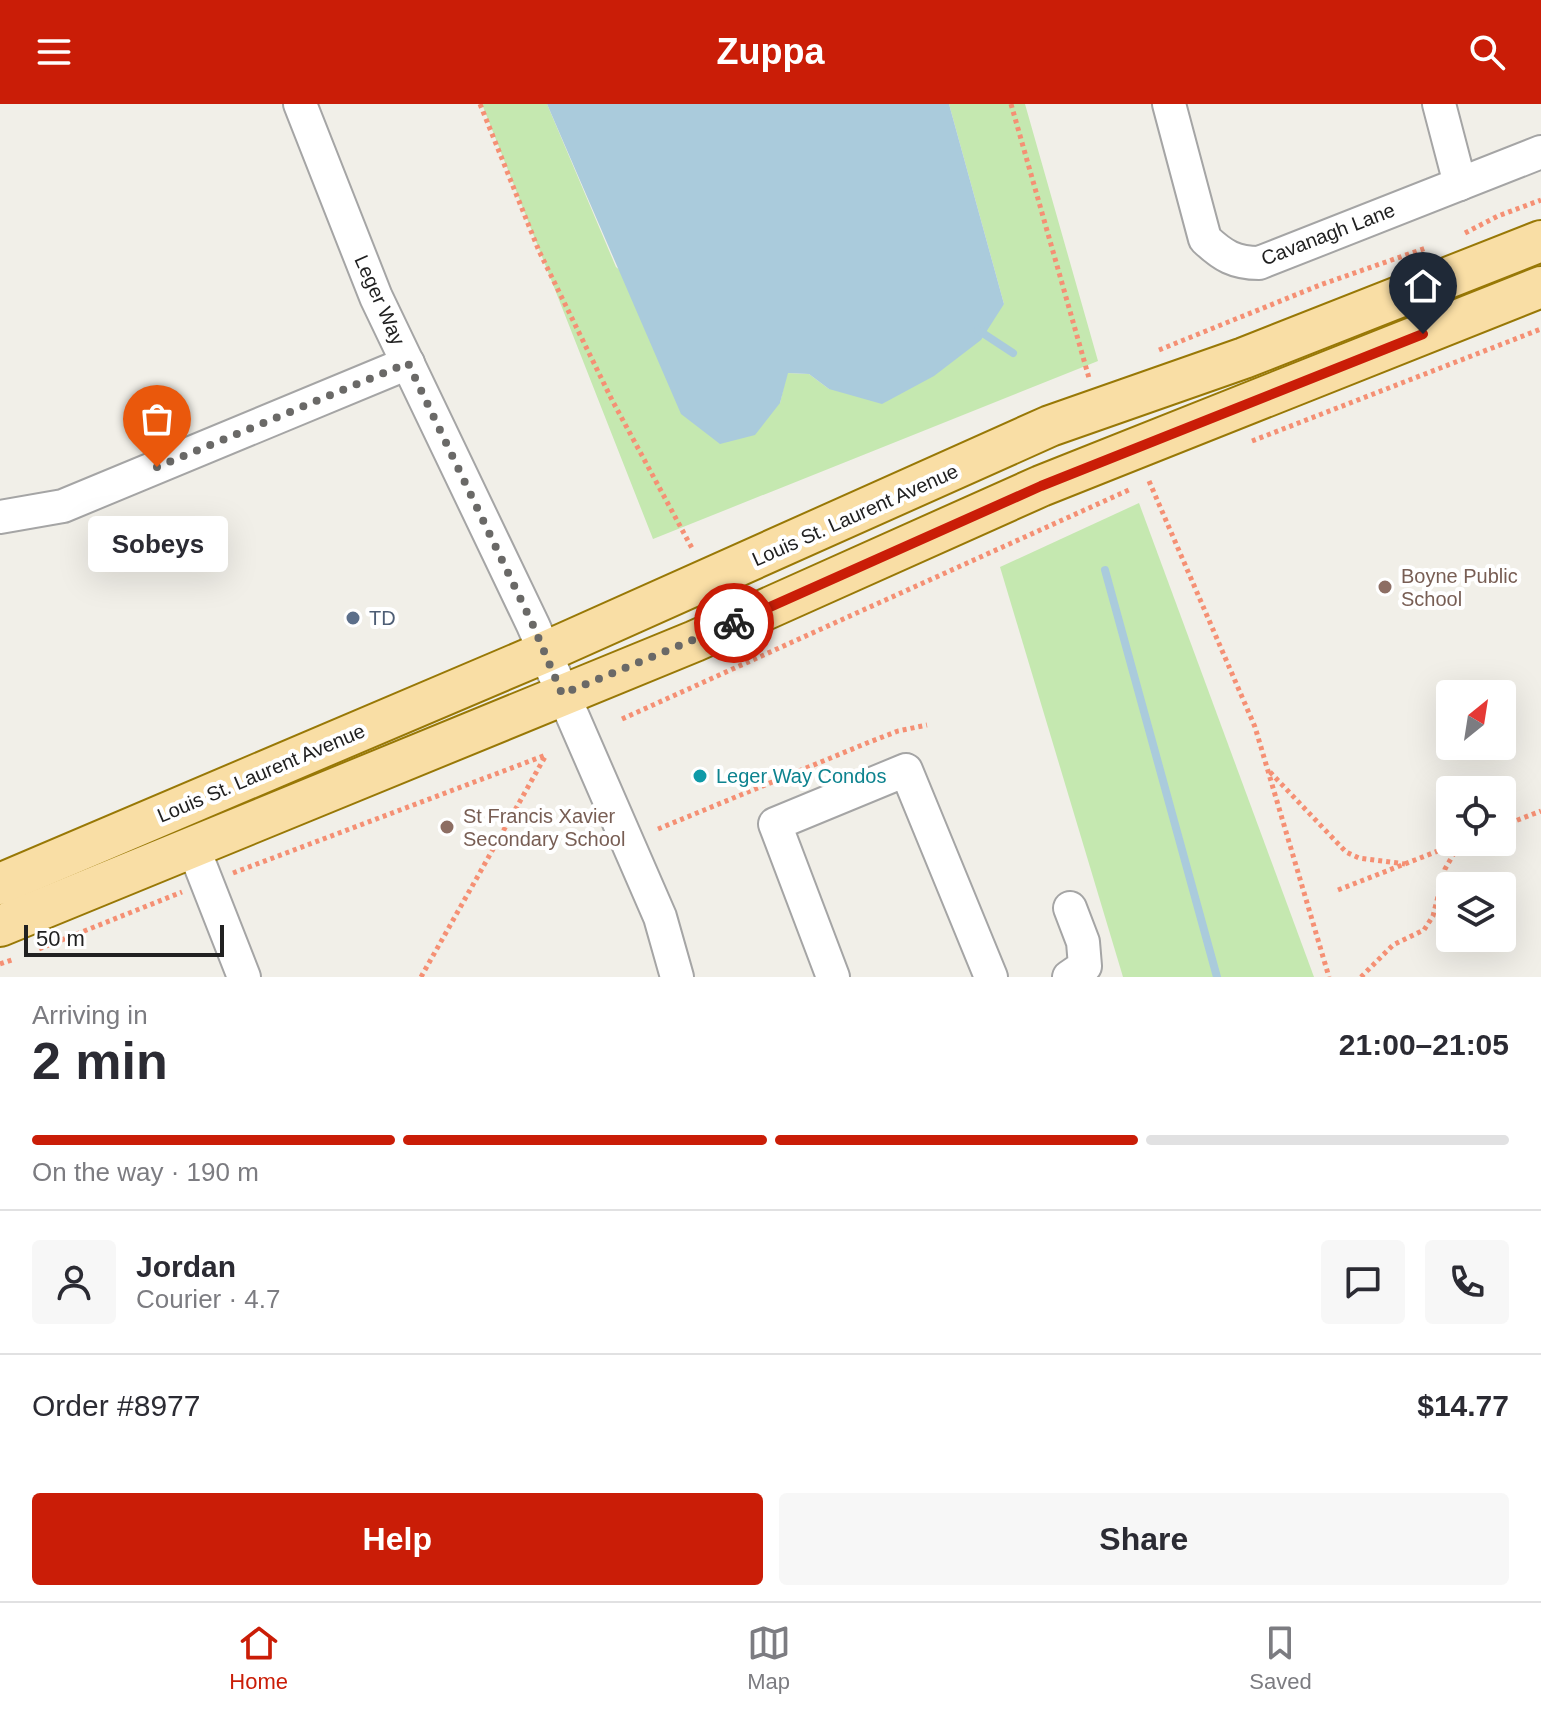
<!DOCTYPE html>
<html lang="en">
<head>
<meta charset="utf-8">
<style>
	:root { --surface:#fff; --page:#f7f7f7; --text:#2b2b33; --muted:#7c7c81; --line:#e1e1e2; --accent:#ca1d07 }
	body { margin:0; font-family:Arial,sans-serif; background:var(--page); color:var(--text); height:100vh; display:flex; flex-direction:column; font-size:30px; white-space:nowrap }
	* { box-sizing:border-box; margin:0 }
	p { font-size:26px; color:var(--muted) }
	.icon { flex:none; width:44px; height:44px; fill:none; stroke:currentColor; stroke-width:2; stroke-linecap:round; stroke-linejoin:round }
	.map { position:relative; height:873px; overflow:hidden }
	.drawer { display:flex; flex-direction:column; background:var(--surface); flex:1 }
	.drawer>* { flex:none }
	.needle { width:52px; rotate:30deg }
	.fabs { position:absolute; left:1436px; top:576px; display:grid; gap:16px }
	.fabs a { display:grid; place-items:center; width:80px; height:80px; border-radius:8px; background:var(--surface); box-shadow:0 8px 32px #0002; font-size:40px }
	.scale { position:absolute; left:24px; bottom:20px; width:200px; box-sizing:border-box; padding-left:8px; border:4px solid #212121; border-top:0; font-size:22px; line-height:28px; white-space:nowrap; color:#212121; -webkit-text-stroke:6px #fff; paint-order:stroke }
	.pin { position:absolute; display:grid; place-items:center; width:68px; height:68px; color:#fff; margin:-82px -34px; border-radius:50% 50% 50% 0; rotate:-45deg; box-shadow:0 0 8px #0007 }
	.pin .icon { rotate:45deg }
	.courier { position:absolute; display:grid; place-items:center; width:80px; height:80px; margin:-40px; border:6px solid #ca1d07; border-radius:50%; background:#fff; color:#222; box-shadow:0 2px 10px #0007 }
	.bubble { position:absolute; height:56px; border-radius:8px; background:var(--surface); box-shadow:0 8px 32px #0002; font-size:26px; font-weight:800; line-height:56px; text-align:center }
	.overview em { font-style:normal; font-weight:800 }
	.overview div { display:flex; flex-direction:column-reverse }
	.overview { display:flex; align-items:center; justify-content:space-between; height:136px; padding:0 32px }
	h1 { font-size:52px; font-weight:800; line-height:60px }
	.bar { display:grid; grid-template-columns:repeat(4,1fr); gap:12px 8px; align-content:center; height:96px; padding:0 32px }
	.bar i { height:10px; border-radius:6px; background:var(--line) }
	.bar .current { background:var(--accent) }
	.bar p { grid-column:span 4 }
	.line { display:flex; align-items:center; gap:20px; padding:0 32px; border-top:2px solid var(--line) }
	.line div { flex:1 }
	.round { display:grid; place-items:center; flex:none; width:84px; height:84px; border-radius:8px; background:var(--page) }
	.primary-button { display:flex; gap:16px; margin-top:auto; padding:16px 32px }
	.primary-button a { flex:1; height:92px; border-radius:8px; background:var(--accent); color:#fff; font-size:32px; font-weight:800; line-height:92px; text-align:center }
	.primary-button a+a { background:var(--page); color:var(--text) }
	header { display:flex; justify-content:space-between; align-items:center; height:104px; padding:0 32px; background:var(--accent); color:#fff; font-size:36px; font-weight:800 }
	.tabs { display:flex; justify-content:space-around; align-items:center; height:112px; border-top:2px solid var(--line); background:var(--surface); font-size:22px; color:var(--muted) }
	.tabs a { display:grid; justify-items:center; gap:4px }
	.tabs .current { color:var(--accent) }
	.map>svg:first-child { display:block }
	.grass { fill:#c5e8b0 }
	.water { fill:#aacbdc }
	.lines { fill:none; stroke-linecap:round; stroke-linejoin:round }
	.stream { stroke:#aacbdc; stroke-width:8 }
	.minor-casing { stroke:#a5a5a5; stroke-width:36 }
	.major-casing { stroke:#987806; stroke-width:44 }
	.path { stroke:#f59074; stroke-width:5; stroke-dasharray:4 4; stroke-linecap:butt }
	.minor { stroke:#fff; stroke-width:32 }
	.major { stroke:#f9dea5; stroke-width:40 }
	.done { stroke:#6a6967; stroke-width:8; stroke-dasharray:0 14.4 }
	.route { stroke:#ca1d07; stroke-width:10 }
	.education-dot { fill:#8d6e63; stroke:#fff; stroke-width:3 }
	.service-dot { fill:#5c6f8a; stroke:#fff; stroke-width:3 }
	.culture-dot { fill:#0f9aa8; stroke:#fff; stroke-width:3 }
	.labels { text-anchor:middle; stroke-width:8; stroke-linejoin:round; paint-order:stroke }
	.street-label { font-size:20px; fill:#212121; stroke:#fff }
	.education-label { font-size:20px; fill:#785e54; stroke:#fff; text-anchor:start }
	.service-label { font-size:20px; fill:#4e5e75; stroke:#fff; text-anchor:start }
	.culture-label { font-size:20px; fill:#0d838f; stroke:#fff; text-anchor:start }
</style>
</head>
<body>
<header><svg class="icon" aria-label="menu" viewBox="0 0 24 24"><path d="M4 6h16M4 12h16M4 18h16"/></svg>Zuppa<svg class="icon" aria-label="search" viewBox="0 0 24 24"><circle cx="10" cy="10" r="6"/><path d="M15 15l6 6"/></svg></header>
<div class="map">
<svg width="1541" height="873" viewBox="0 0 1541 873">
	<rect width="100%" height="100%" fill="#f1efe8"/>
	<g class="grass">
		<polygon points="482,0 547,0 616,163 780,299 787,269 809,270 829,285 1004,200 949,0 1025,0 1098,257 653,435"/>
		<polygon points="1139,399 1314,873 1123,873 1000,463"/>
	</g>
	<polygon class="water" points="547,0 949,0 1004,200 981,236 934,272 882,300 829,285 809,270 788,269 780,299 755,331 720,340 681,310"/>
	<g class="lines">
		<g class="stream">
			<polyline points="978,226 1013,249"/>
			<polyline points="1105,466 1217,873"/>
		</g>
		<g class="minor-casing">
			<g id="minor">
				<polyline points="300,0 376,193 533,521 660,813 677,873"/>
				<path d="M1169,0L1205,135C1223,152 1235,159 1259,159L1541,48"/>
				<polyline points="1439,0 1460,80"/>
				<polyline points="0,413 63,402 408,259"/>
				<polyline points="193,743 244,873"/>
				<polyline points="833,873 775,720 906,666 991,873"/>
				<polyline points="1069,873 1085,862 1083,838 1070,804"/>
			</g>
		</g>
		<g class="major-casing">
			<g id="major">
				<polyline points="0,780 543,549 1050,322 1244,254 1541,137"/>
				<polyline points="0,822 695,537 1041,382 1541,183"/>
			</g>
		</g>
		<g class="path">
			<polyline points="480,0 539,147 612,296 693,446"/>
			<polyline points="1011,0 1089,274"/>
			<polyline points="1465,129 1498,112 1541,96"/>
			<polyline points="1159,246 1320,181 1426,144"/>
			<polyline points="1252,337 1541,225"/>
			<polyline points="1149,377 1255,623 1329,873"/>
			<polyline points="622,615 1131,385"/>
			<polyline points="1270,668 1346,748 1359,754 1405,760"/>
			<polyline points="1502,722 1541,707"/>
			<polyline points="658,725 867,639 898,627 927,621"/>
			<polyline points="233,769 546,651"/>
			<polyline points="1338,786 1461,738"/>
			<polyline points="39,845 182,788"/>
			<polyline points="0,860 15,855"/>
			<polyline points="421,873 546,651"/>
			<polyline points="1361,873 1393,841 1424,826 1433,812 1445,765 1460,739"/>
		</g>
		<use href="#minor" class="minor"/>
		<use href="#major" class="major"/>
	</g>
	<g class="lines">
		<polyline class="done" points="157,363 408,259 533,521 562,590 734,519"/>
		<polyline class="route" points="734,519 1041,382 1423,230"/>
	</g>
	<g class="education-dot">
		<circle cx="1385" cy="483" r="8"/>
		<circle cx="447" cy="723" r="8"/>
	</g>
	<circle class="service-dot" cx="353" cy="514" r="8"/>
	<circle class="culture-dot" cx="700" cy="672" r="8"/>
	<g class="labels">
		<g class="street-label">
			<text transform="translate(1328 130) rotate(-21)" y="7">Cavanagh Lane</text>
			<text transform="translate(380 196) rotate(66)" y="7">Leger Way</text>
			<text transform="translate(855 411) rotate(-24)" y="7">Louis St. Laurent Avenue</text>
			<text transform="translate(261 669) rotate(-23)" y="7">Louis St. Laurent Avenue</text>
		</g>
		<g class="education-label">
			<text x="1401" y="479">Boyne Public<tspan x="1401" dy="23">School</tspan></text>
			<text x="463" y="719">St Francis Xavier<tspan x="463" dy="23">Secondary School</tspan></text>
		</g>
		<g class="service-label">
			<text x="369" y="521">TD</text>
		</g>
		<g class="culture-label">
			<text x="716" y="679">Leger Way Condos</text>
		</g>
	</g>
</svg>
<div class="fabs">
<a><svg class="needle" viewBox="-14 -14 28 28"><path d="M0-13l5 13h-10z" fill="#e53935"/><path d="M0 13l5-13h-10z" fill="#7c7c81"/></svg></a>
<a><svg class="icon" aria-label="locate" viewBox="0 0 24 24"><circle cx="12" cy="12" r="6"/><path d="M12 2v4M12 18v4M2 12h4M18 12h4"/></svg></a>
<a><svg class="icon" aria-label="layers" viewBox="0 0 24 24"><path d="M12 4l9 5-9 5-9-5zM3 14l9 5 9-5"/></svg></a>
</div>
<div class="scale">50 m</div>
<div class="pin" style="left:157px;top:363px;background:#ea580c"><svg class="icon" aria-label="bag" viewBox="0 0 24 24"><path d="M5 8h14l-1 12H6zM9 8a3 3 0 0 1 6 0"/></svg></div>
<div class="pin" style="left:1423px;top:230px;background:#1f2937"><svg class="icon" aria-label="home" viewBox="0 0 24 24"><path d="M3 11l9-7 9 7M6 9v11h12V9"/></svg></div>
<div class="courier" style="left:734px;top:519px"><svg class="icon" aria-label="bike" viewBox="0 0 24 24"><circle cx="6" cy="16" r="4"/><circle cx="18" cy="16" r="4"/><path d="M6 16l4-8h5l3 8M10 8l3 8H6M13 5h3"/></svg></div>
<div class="bubble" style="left:88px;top:412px;width:140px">Sobeys</div>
</div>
<section class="drawer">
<div class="overview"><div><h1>2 min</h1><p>Arriving in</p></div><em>21:00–21:05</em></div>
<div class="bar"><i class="current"></i><i class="current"></i><i class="current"></i><i></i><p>On the way · 190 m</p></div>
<div class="line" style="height:144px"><a class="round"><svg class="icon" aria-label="person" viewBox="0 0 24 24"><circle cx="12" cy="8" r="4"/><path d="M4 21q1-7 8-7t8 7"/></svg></a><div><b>Jordan</b><p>Courier · 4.7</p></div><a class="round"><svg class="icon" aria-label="chat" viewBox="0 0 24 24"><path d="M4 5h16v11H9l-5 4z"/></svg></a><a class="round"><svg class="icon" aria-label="phone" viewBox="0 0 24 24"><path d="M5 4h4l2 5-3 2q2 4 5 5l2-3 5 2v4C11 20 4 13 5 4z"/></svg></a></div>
<div class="line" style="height:104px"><div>Order #8977</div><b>$14.77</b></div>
<div class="primary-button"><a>Help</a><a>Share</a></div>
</section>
<nav class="tabs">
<a class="current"><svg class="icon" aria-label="home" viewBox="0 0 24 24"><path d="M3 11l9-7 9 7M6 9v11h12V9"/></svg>Home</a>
<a><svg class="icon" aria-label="map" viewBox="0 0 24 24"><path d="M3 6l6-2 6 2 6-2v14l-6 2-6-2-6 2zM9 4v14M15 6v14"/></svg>Map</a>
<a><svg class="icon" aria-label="saved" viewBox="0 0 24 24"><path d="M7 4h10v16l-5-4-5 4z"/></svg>Saved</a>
</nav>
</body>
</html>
